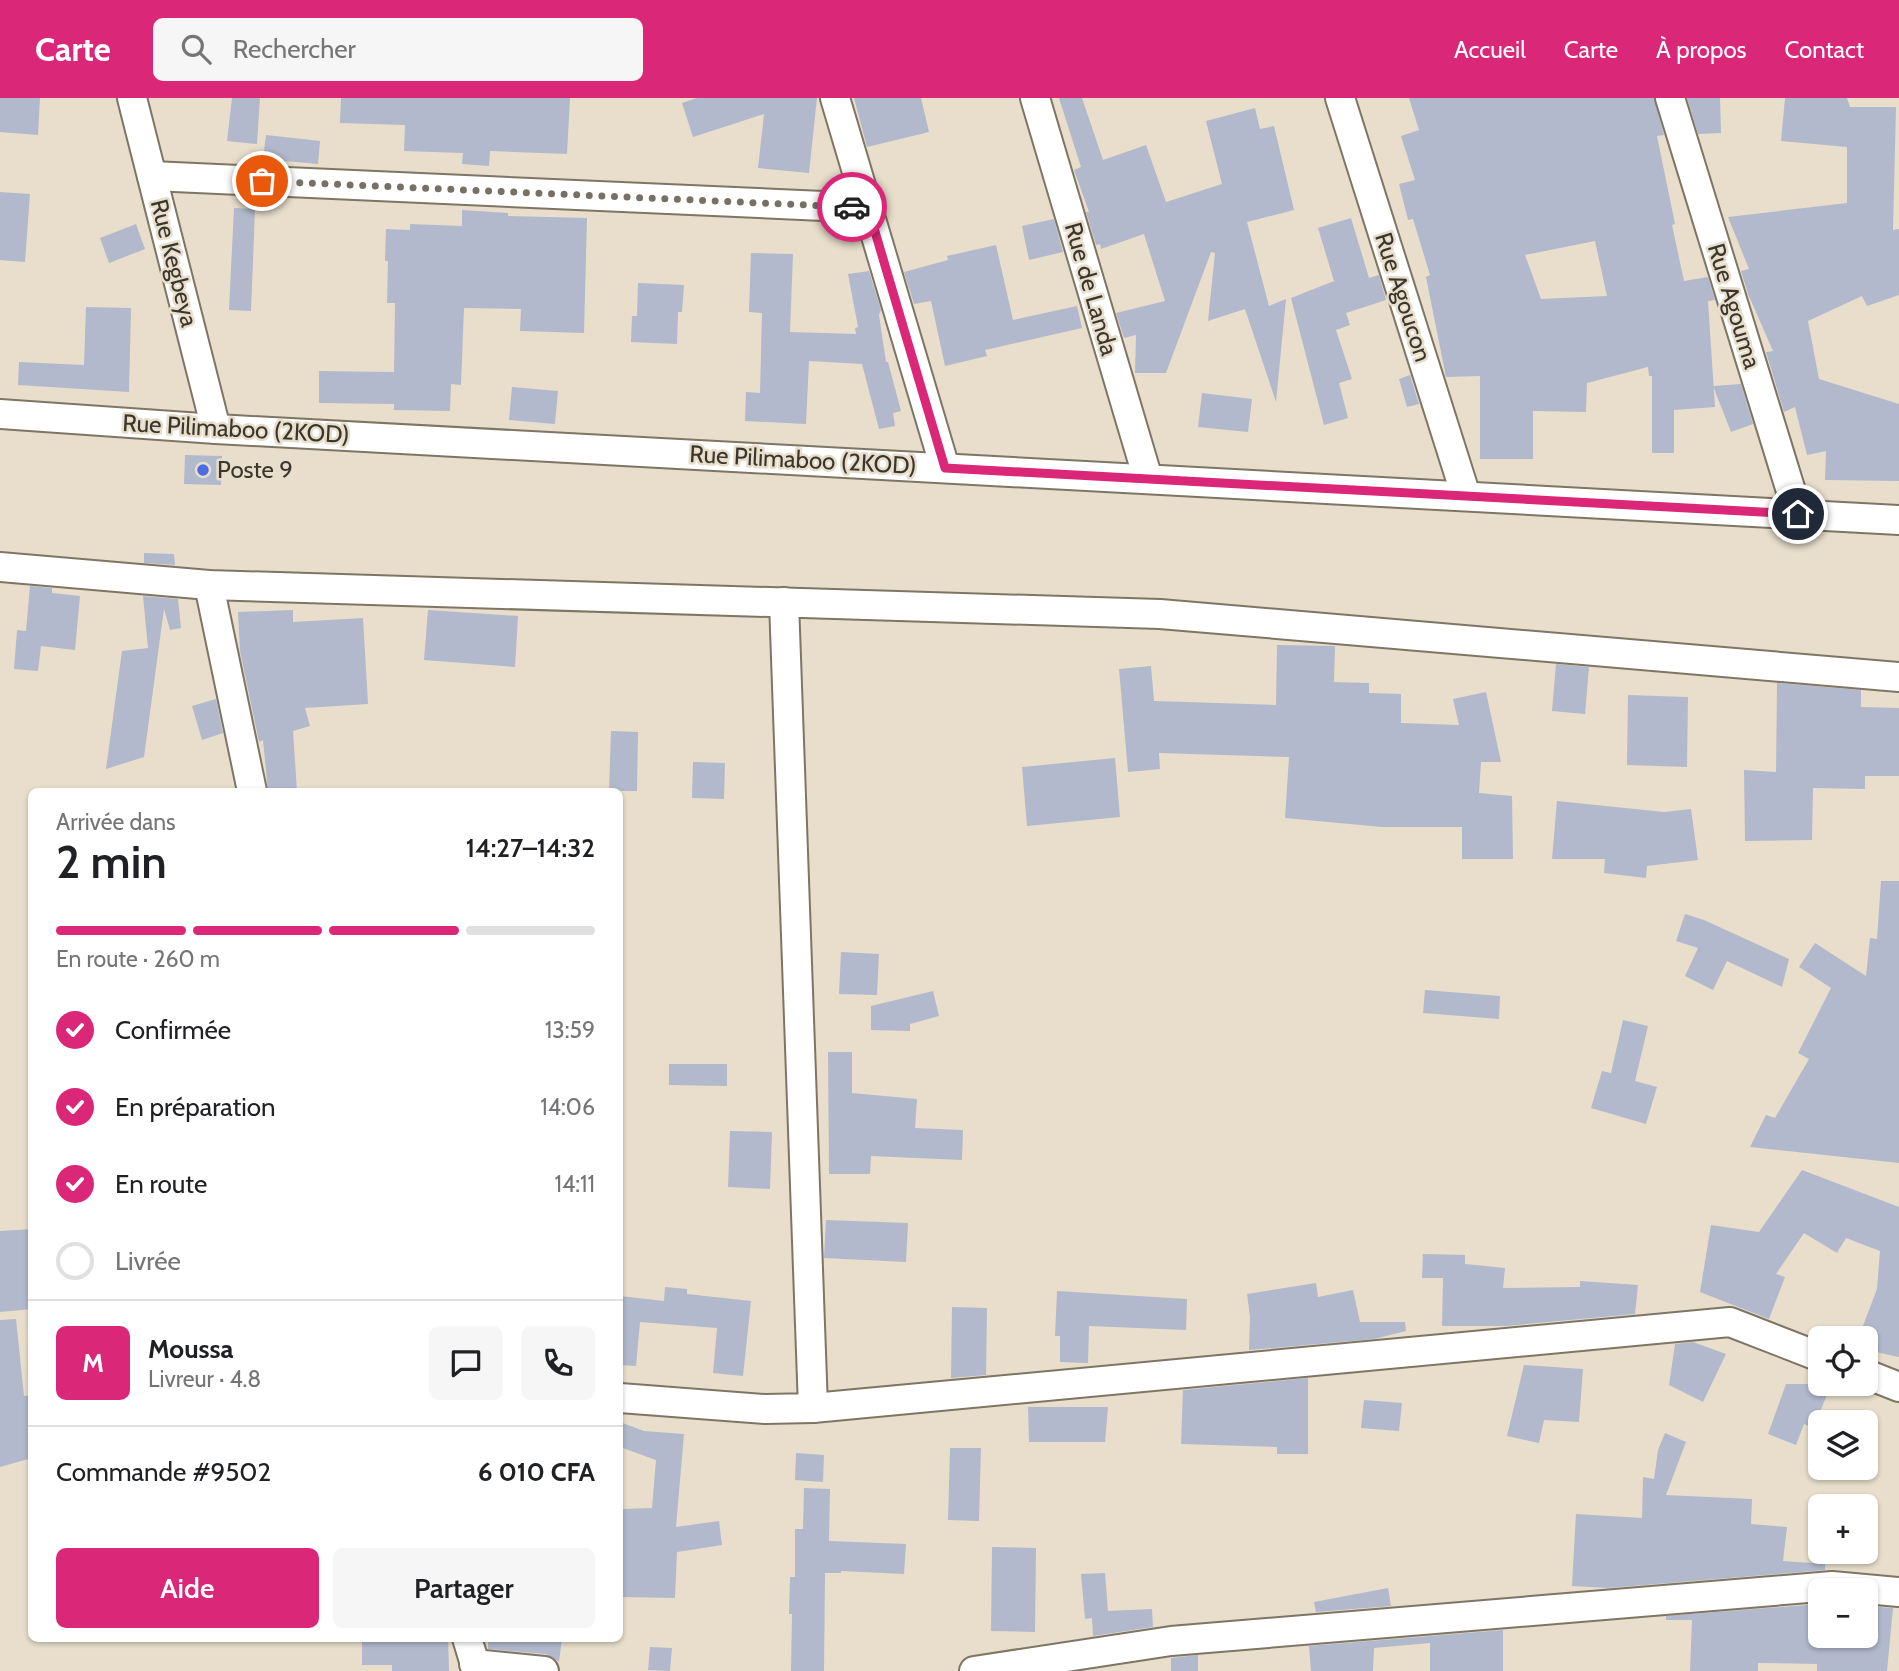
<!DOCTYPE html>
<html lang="fr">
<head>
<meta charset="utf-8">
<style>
	:root { --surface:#fff; --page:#f6f6f6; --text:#202124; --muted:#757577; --line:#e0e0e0; --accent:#db2777 }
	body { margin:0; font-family:Cabin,sans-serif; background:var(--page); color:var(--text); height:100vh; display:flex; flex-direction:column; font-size:26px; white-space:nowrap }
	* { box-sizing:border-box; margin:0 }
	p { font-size:23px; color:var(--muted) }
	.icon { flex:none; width:38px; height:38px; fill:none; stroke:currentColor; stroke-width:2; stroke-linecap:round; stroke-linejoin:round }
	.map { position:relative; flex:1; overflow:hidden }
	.panel { position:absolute; left:28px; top:690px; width:595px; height:854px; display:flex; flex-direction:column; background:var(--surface); border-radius:10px; box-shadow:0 2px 5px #0004 }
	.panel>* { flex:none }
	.fabs { position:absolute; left:1808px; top:1228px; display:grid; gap:14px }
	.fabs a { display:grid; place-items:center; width:70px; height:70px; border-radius:10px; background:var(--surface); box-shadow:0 2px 5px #0004; font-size:35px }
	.pin { position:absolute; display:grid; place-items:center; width:60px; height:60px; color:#fff; margin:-30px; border:4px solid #fff; border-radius:50%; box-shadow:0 2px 7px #0007 }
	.courier { position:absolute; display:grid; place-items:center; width:70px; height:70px; margin:-35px; border:5px solid #db2777; border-radius:50%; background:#fff; color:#222; box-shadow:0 2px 9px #0007 }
	.overview em { font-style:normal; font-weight:600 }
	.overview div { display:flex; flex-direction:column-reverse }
	.overview { display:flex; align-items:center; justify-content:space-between; height:119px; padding:0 28px }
	h1 { font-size:46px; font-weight:600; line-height:52px }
	.bar { display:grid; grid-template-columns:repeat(4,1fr); gap:10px 7px; align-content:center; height:84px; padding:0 28px }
	.bar i { height:9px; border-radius:5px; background:var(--line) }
	.bar .active { background:var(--accent) }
	.bar p { grid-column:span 4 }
	.line { display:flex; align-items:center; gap:18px; padding:0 28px; border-top:2px solid var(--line) }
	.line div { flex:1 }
	.round { display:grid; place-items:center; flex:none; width:74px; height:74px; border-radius:10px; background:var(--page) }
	ol { padding:0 28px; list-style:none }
	li { display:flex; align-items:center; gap:21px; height:77px }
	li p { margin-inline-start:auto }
	li .icon { padding:7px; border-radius:50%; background:var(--accent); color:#fff; stroke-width:4 }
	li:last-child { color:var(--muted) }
	li i { width:38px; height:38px; border:4px solid var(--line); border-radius:50% }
	.primary-button { display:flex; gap:14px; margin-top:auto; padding:14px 28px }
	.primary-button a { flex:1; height:80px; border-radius:10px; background:var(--accent); color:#fff; font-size:28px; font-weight:600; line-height:80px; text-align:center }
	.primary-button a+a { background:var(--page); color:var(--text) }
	header { display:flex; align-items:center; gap:42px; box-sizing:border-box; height:98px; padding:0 35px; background:var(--accent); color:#fff }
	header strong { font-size:33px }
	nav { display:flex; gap:38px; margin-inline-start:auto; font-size:24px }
	.search { width:490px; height:63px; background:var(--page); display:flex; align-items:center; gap:18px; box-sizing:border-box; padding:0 24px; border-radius:10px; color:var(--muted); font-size:26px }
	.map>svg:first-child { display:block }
	.building { fill:#b2b9cc; fill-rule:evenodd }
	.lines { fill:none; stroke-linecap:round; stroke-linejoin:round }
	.street-casing { stroke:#7e7564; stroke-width:32 }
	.street { stroke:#fff; stroke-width:28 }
	.done { stroke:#777165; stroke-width:7; stroke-dasharray:0 12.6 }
	.route { stroke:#db2777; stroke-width:9 }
	.poi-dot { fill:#4c6de1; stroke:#e8decb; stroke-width:2.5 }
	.labels { text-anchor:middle; stroke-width:5; stroke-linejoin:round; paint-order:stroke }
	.street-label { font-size:24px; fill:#3a362e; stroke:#e8decb }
	.poi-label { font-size:24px; fill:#3a362e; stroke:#e8decb; text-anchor:start }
</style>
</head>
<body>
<header>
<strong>Carte</strong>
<div class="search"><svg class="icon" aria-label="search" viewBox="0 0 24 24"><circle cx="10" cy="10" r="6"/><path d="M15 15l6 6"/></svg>Rechercher</div>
<nav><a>Accueil</a><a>Carte</a><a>À propos</a><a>Contact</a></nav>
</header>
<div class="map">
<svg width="1899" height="1573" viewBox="0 0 1899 1573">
	<rect width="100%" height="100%" fill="#e8decb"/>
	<g class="building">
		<polygon points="0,0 40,0 38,37 0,34"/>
		<polygon points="232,0 260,0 257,46 227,43"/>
		<polygon points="341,0 570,0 567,56 490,53 489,68 462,66 463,55 404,53 405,27 340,25"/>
		<polygon points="697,0 817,0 809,75 758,70 764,16 693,39 682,5"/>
		<polygon points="854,0 921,0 929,34 867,49"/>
		<polygon points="1059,0 1082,0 1103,62 1146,47 1166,104 1222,86 1206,23 1255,10 1260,31 1274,28 1294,112 1247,124 1269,208 1286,201 1276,304 1245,211 1208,223 1215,155 1211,154 1166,275 1135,275 1136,237 1124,240 1116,215 1165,203 1144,136 1101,151 1100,146 1096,147 1086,114 1089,114 1074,72 1081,69"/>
		<path d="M1409,0H1654L1664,37L1657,38L1675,126L1672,127L1684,183L1708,179L1715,202L1708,203L1715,309L1674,312V355H1652V278H1649L1648,269L1587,285L1586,314L1533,313V361H1480V278L1446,279L1426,179L1430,177L1413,121L1408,122L1399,86L1415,82L1401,38L1419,32ZM1595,143L1607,198L1541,201L1525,157Z"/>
		<polygon points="1687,0 1720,0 1721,35 1698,36"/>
		<polygon points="1785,0 1847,0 1850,9 1896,9 1893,132 1899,131 1899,197 1867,208 1862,198 1808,223 1819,281 1899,306 1899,383 1825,382 1826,353 1807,357 1795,309 1784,314 1766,254 1773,253 1748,196 1741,173 1749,171 1728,119 1847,105 1847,49 1781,43"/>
		<polygon points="266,37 320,43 318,66 263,61"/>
		<polygon points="0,94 30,96 25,164 0,162"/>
		<polygon points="234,110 255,111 251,213 229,212"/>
		<polygon points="462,112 508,115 508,118 587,120 584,235 520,233 521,211 464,210 461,287 451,286 450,313 394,312 394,306 319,305 319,273 394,274 395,205 387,205 388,163 385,163 386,131 410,132 410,126 462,128"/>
		<polygon points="1351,120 1369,180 1379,177 1386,202 1346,215 1350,227 1336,232 1352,281 1339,285 1348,320 1324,327 1291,200 1334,183 1318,130"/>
		<polygon points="1054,121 1063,154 1029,162 1022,128"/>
		<polygon points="136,126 145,151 109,165 100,140"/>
		<polygon points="996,147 1013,222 1077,208 1082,230 985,252 987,258 945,268 931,203 914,206 904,174 948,162 947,158"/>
		<polygon points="751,155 793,156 790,234 856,236 855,230 858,229 848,176 869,173 881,212 879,217 886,264 888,264 901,313 893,315 895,328 879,331 862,266 809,263 806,326 745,323 746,294 760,295 762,215 749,214"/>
		<polygon points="638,185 684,187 682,214 678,214 677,246 631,244 632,218 637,218"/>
		<polygon points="86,209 131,210 129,294 18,287 19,264 84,267"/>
		<polygon points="1410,277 1419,306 1407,309 1399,281"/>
		<polygon points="1741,286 1753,326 1731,334 1713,288"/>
		<polygon points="512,289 558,293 555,326 509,322"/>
		<polygon points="1202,295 1252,301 1248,334 1198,329"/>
		<polygon points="185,357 222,358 221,387 184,386"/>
		<polygon points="144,455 174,456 175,467 144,465"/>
		<polygon points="30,488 52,490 52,495 80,498 75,552 41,548 38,573 14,571 17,532 26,533"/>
		<polygon points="143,498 178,501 181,530 170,532 164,511 144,659 106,671 122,553 148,550"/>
		<polygon points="293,512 293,524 363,520 368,606 305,610 310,628 293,633 297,693 268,693 263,642 259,644 240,553 238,514"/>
		<polygon points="428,512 518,518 515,569 424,562"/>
		<polygon points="1277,547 1335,548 1334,584 1369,585 1369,595 1401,596 1401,625 1459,627 1453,601 1486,594 1501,664 1481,664 1479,695 1512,698 1513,761 1462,761 1462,729 1382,729 1285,720 1289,659 1159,655 1160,671 1128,674 1119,571 1151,568 1154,603 1276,607"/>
		<polygon points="1556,566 1589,569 1585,616 1552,613"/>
		<polygon points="1777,585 1861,592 1861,609 1899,610 1899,678 1865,678 1865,691 1813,690 1812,742 1745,743 1744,672 1776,674"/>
		<polygon points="1628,597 1688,599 1687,669 1627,667"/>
		<polygon points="216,601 223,635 202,642 192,608"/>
		<polygon points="611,633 638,634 637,693 609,693"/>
		<polygon points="1115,660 1120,719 1027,728 1022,669"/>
		<polygon points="693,664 725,665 724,701 692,700"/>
		<polygon points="1557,703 1664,714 1691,711 1698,762 1647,768 1646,780 1604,775 1605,761 1552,761"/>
		<polygon points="1881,783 1899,783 1899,1065 1750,1049 1766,1017 1775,1020 1809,961 1798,955 1831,890 1799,869 1815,845 1866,878 1870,840 1877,841"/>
		<polygon points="1685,816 1704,822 1789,861 1782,889 1727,863 1713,892 1685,878 1698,850 1676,843"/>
		<polygon points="841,854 879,856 877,897 839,896"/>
		<polygon points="1425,892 1500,898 1499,921 1423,915"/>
		<polygon points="933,893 939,918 910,926 910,933 871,932 871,908"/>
		<polygon points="1623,922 1648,928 1635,983 1657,989 1646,1026 1591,1010 1602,973 1611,975"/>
		<polygon points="828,954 852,954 852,995 917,1001 915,1030 963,1032 962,1062 871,1058 870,1076 829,1076"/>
		<polygon points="669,966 727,966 727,988 669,987"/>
		<polygon points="730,1033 772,1034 770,1091 728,1089"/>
		<polygon points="1802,1072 1899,1109 1899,1259 1866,1252 1866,1241 1858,1241 1877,1191 1880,1153 1846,1140 1837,1155 1804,1135 1776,1176 1785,1179 1769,1221 1700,1194 1711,1127 1759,1134"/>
		<polygon points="826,1122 908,1125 906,1164 824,1160"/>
		<polygon points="32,1131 32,1211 0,1214 0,1133"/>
		<polygon points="1423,1156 1465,1157 1465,1166 1505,1170 1503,1190 1580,1189 1580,1183 1638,1187 1635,1216 1506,1228 1442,1228 1443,1180 1422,1180"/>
		<polygon points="1316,1185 1318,1199 1353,1192 1360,1224 1405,1224 1406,1233 1374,1241 1249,1252 1250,1219 1247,1196"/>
		<polygon points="665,1189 687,1191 687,1196 751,1203 743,1278 713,1275 717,1230 640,1224 636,1268 620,1267 620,1198 664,1203"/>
		<polygon points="1057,1193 1187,1201 1186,1232 1089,1228 1088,1265 1060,1264 1060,1238 1055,1238"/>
		<polygon points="952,1209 987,1210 986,1277 951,1280"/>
		<polygon points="16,1221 24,1298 32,1297 32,1360 0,1369 0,1222"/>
		<polygon points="1693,1244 1726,1256 1703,1304 1669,1287 1675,1246"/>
		<polygon points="1524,1267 1583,1271 1579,1324 1544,1322 1539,1345 1507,1338"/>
		<polygon points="1308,1280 1308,1356 1277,1356 1277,1349 1181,1346 1183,1292"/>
		<polygon points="1786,1286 1831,1286 1814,1330 1804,1326 1796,1347 1768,1336"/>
		<polygon points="1364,1302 1402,1305 1399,1333 1361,1330"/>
		<polygon points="1028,1309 1108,1309 1105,1344 1029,1344"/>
		<polygon points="620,1324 644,1333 684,1336 676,1429 719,1423 722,1447 677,1454 675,1500 620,1499 622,1411 652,1410 656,1362 620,1349"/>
		<polygon points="1665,1335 1686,1344 1666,1397 1752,1401 1751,1426 1787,1429 1783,1463 1825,1466 1825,1472 1608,1490 1572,1488 1576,1416 1642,1420 1643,1379 1654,1381 1658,1352"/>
		<polygon points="950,1350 981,1350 979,1423 948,1422"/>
		<polygon points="796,1355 824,1357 823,1384 795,1382"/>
		<polygon points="804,1390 830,1391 829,1443 906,1446 904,1476 841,1473 841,1475 825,1475 824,1573 791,1573 792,1516 789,1516 790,1479 795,1479 795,1431 803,1431"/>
		<polygon points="992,1449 1036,1450 1035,1534 991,1533"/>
		<polygon points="1105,1475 1108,1513 1152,1511 1153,1529 1093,1538 1092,1520 1085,1521 1081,1476"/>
		<polygon points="1388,1490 1391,1508 1316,1514 1314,1504"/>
		<polygon points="1820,1506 1820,1538 1866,1538 1866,1508 1893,1510 1887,1573 1817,1573 1817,1566 1758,1565 1758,1573 1690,1573 1692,1522 1666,1522 1666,1518"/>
		<polygon points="1503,1532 1503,1573 1430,1573 1430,1545 1374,1550 1373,1573 1311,1573 1309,1548"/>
		<polygon points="362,1540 448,1540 449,1573 392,1573 392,1567 362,1567"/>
		<polygon points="488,1540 562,1540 559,1564 546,1556 488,1551"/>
		<polygon points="650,1549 672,1550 670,1573 648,1572"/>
		<polygon points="1198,1557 1198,1573 1171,1573 1171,1560"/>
	</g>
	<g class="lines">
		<g class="street-casing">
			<g id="street">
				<polyline points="132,0 216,331"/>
				<polyline points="835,0 945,370"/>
				<polyline points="1035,0 1148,381"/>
				<polyline points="1340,0 1466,398"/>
				<polyline points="1670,0 1798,416"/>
				<polyline points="152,78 868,110"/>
				<polyline points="0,316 216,331 1899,422"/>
				<polyline points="0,469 209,487 1160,516 1899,579"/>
				<polyline points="209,487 252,693"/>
				<polyline points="1866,1276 1899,1289"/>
				<polyline points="620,1300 765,1311 813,1310 784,504"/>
				<polyline points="813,1310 1730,1224 1820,1259"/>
				<polyline points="467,1540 477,1573"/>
				<polyline points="474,1566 544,1573"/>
				<polyline points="974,1573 1171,1543 1832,1488 1899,1494"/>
			</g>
		</g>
		<use href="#street" class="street"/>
	</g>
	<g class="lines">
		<polyline class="done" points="262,83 852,109"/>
		<polyline class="route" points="852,109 868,110 945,370 1798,416"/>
	</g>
	<circle class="poi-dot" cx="203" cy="372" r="7"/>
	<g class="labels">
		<g class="street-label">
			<text transform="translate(174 165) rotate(76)" y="8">Rue Kegbeya</text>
			<text transform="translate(1091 191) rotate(74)" y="8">Rue de Landa</text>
			<text transform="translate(1403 199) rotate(72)" y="8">Rue Agoucon</text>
			<text transform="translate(1734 208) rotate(73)" y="8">Rue Agouma</text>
			<text transform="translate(236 331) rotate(3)" y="8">Rue Pilimaboo (2KOD)</text>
			<text transform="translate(803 362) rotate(3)" y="8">Rue Pilimaboo (2KOD)</text>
		</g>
		<g class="poi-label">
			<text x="217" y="380">Poste 9</text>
		</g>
	</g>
</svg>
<div class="fabs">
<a><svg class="icon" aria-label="locate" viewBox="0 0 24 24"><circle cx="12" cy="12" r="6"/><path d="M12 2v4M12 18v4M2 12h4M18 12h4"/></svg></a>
<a><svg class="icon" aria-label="layers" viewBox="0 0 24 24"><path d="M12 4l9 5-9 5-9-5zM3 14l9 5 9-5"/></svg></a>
<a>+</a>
<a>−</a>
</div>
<div class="pin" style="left:262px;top:83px;background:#ea580c"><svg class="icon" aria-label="bag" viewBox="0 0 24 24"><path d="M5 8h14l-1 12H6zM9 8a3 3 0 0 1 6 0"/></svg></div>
<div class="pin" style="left:1798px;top:416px;background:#1f2937"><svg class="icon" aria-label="home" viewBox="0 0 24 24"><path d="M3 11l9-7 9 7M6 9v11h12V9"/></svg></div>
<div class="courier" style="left:852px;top:109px"><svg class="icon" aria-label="car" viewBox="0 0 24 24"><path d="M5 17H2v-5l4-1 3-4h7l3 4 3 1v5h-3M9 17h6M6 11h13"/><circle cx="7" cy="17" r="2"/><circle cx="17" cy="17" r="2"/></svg></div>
<section class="panel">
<div class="overview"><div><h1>2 min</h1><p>Arrivée dans</p></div><em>14:27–14:32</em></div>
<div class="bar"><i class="active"></i><i class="active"></i><i class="active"></i><i></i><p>En route · 260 m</p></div>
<ol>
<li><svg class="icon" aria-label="check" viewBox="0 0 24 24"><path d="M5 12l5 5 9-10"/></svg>Confirmée<p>13:59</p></li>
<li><svg class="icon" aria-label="check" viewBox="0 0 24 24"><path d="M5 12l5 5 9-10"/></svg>En préparation<p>14:06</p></li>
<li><svg class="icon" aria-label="check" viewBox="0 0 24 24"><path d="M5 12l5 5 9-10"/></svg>En route<p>14:11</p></li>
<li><i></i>Livrée</li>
</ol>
<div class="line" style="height:126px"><b class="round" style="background:var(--accent);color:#fff">M</b><div><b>Moussa</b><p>Livreur · 4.8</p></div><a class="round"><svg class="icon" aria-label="chat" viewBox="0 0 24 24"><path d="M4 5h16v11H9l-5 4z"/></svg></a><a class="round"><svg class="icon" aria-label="phone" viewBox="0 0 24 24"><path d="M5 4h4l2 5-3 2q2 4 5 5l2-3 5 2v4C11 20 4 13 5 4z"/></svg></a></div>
<div class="line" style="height:91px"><div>Commande #9502</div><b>6 010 CFA</b></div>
<div class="primary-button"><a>Aide</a><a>Partager</a></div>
</section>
</div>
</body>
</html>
